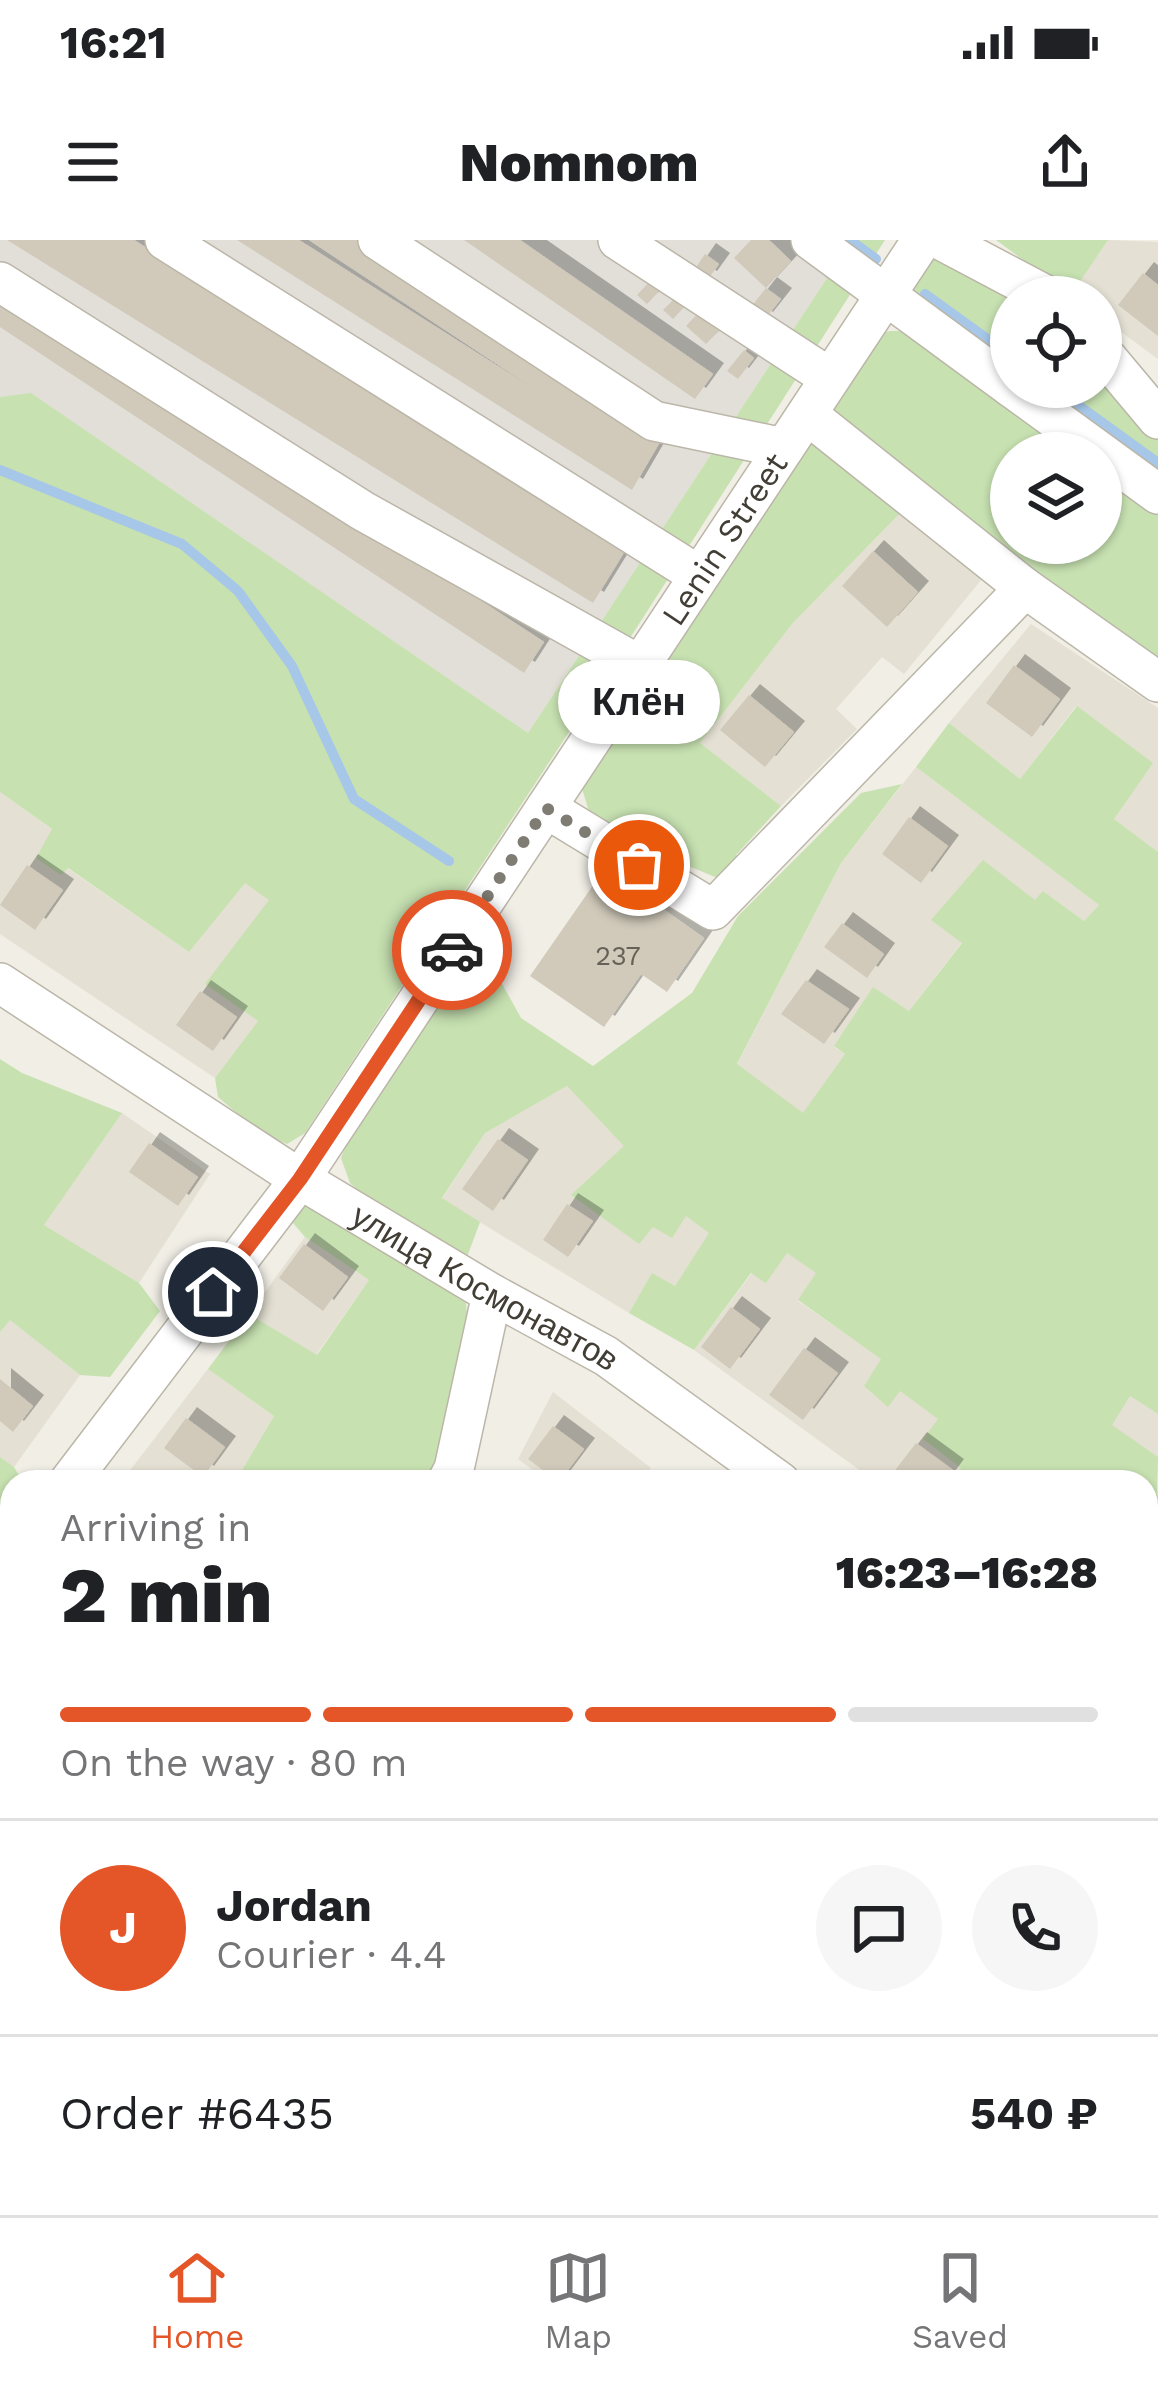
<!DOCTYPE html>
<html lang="en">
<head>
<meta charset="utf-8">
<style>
	:root { --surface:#fff; --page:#f6f6f6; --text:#202124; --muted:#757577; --line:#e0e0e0; --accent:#e45528 }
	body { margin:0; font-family:"Work Sans",sans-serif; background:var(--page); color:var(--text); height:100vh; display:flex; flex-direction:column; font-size:45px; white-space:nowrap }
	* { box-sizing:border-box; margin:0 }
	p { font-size:39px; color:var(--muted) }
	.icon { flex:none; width:66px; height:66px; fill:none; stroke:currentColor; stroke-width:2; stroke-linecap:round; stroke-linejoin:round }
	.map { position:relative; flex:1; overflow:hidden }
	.details { position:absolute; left:0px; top:1230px; width:1158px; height:747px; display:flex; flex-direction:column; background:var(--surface); border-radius:36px 36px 0 0; box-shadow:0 3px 9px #0004 }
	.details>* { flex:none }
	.buttons { position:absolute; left:990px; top:36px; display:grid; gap:24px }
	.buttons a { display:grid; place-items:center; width:132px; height:132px; border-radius:50%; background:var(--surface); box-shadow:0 3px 9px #0004; font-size:60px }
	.pin { position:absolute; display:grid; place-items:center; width:102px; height:102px; color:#fff; margin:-51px; border:6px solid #fff; border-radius:50%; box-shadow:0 3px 12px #0007 }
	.courier { position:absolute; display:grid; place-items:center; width:120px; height:120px; margin:-60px; border:9px solid #e45528; border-radius:50%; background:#fff; color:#222; box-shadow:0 3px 15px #0007 }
	.bubble { position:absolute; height:84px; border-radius:42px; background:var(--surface); box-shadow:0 3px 9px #0004; font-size:39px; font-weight:800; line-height:84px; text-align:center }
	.overview em { font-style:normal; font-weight:800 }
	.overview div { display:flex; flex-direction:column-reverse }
	.overview { display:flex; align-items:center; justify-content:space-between; height:204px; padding:0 60px }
	h1 { font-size:78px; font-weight:800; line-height:90px }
	.bar { display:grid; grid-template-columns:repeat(4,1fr); gap:18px 12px; align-content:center; height:144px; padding:0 60px }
	.bar i { height:15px; border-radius:9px; background:var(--line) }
	.bar .on { background:var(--accent) }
	.bar p { grid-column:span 4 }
	.line { display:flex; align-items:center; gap:30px; padding:0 60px; border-top:3px solid var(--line) }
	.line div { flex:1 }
	.round { display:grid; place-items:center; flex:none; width:126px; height:126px; border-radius:63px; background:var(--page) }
	.status { display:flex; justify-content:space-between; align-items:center; height:84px; padding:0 60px; background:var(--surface); direction:ltr }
	.status svg { height:33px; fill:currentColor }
	header { display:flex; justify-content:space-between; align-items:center; height:156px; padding:0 60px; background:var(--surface); font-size:54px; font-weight:800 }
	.dock { display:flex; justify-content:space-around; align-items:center; height:168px; border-top:3px solid var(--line); background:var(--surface); font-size:33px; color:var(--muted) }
	.dock a { display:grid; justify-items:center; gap:6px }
	.dock .on { color:var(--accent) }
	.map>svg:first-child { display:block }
	.residential { fill:#e4e0d3 }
	.industrial { fill:#e2dfd9 }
	.green { fill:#c7e1b1 }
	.water { fill:#a6c7e8 }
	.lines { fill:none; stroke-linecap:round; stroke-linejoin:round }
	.stream { stroke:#a6c7e8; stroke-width:10 }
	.building { fill:#d1cabb; filter:url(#shadow) }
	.minor-casing { stroke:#bbb6a8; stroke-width:42 }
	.minor { stroke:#fff; stroke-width:39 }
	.done { stroke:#7f7c73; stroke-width:12; stroke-dasharray:0 21.6 }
	.route { stroke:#e45528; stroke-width:15 }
	.labels { text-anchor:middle; stroke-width:10; stroke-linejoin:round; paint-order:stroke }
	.number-label { font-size:27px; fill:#666156 }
	.street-label { font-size:33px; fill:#423e35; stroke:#fff }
</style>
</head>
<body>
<div class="status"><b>16:21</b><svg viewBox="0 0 49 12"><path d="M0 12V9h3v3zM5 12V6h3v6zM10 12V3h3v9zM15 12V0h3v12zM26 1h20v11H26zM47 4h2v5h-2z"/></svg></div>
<header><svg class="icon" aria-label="menu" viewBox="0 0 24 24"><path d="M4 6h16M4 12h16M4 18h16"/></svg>Nomnom<svg class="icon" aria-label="share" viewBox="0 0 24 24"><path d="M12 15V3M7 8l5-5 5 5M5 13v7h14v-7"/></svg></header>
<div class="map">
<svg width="1158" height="1975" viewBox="0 0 1158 1975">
	<defs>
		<filter id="shadow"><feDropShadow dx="11" dy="-11" stdDeviation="0" flood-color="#0004"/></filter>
	</defs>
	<rect width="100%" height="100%" fill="#f0eee5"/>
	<g class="residential">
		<polygon points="1108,0 1158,2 1158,119 1101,77 1101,57 1071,55"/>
		<polygon points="906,267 986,334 904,434 882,417 836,469 857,489 781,566 700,503 792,384"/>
		<polygon points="1031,384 1158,468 1158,612 1114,579 1076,466 1020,539 949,483"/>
		<polygon points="916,527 1099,665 1084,681 1043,651 1036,660 931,679 962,702 909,771 873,748 834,807 845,814 803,874 737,825 841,623"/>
		<polygon points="0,552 53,590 36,618 67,628 189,712 245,642 270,660 206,744 258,781 215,838 0,694"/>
		<polygon points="567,846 625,906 572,955 653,987 686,976 710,993 675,1046 652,1034 629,1073 442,959 485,893"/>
		<polygon points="122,873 210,934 139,1043 44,985"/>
		<polygon points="305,997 369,1040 316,1115 249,1074"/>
		<polygon points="787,1013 817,1033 798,1061 882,1119 864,1146 900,1150 939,1179 962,1228 952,1242 876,1242 694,1110 752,1033"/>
		<polygon points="9,1079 80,1135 14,1227 0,1217 0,1092"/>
		<polygon points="208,1129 274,1176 235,1242 121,1242"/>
		<polygon points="553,1152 651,1228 640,1242 549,1242 518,1219"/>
		<polygon points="1130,1156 1158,1174 1158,1217 1111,1185"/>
		<polygon points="1146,1250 1158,1255 1158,1416 1146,1408"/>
		<polygon points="12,1393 12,1568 0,1583 0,1408"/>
		<polygon points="1158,1635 1158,1826 1146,1819 1146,1653"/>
		<polygon points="398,1965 517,1965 529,1975 397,1975 393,1971"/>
		<polygon points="944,1965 1044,1965 1038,1975 938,1975"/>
	</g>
	<polygon class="industrial" points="0,0 852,0 528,493 32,154 0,157"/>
	<g class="green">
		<polygon points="852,0 885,0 598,448 305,893 287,904 257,890 218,857 215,838 258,781 205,744 269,660 245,643 189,712 68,628 61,635 36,618 52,589 0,552 0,157 31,153 528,493"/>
		<polygon points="996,0 1108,0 1071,55"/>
		<polygon points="933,11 1011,57 1011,135 904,57"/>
		<polygon points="890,91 915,91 1082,213 1011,213 1011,303 1101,303 1101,227 1158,269 1158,423 1037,336 835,174 835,159 878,94"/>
		<polygon points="1101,137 1158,194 1158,242 1028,147 1101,147"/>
		<polygon points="812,193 906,267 792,384 700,503 781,566 736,615 743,622 720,639 628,601 591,578 580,542"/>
		<polygon points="1077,466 1153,523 1114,579 1158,612 1158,1174 1130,1156 1112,1185 1158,1217 1157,1256 1146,1250 1146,1242 952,1242 961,1228 923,1199 938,1179 900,1151 888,1167 864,1146 881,1119 798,1060 816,1033 787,1013 766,1043 751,1033 694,1110 629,1073 652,1033 675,1046 709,993 686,976 672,998 653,987 639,1004 571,955 624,906 567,846 485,893 442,958 480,982 467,1017 370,961 350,943 341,918 354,886 456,734 490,722 521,778 593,826 692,753 738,676 861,553 902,544 841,623 737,824 803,873 845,814 834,806 873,747 909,771 962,703 931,680 983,620 1035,660 1043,651 1084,681 1099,665 916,527 949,483 1020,539"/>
		<polygon points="0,819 22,833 122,873 44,985 139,1043 160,1071 110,1137 80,1135 10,1080 0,1092"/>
		<polygon points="307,958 465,1055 471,1111 432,1242 235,1242 274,1176 208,1129 249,1074 317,1115 369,1040 305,997 293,983"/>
		<polygon points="0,1217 14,1227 23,1242 12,1242 12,1277 3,1289 0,1289"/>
		<polygon points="1146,1408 1158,1416 1158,1457 1152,1467 1146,1462"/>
		<polygon points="12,1568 12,1632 0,1621 0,1583"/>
		<polygon points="0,1691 12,1703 12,1956 0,1966"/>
		<polygon points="1146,1819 1158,1826 1158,1975 1038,1975 1044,1965 1146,1965"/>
		<polygon points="162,1965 308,1965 319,1975 190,1975"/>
		<polygon points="517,1965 819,1965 812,1975 529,1975"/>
	</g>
	<polygon class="water" points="109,1965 162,1965 190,1975 72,1975"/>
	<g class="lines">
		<g class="stream">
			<polyline points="850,0 876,19"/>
			<polyline points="925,54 1011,116"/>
			<polyline points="1053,147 1158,223"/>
			<polyline points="0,230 182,304 238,351 292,426 354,559 449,621"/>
		</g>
	</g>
	<g class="building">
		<polygon points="7,0 134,0 628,306 593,363"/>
		<polygon points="237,0 299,0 539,152 309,0 364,0 664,195 632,250"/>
		<polygon points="464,0 520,0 713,134 695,159"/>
		<polygon points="751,0 769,0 791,21 766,48 734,18"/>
		<polygon points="705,14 719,24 706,42 692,33"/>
		<polygon points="1143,33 1158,45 1158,96 1118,65"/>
		<polygon points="655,36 665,45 647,64 637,55"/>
		<polygon points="0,45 544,402 524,433 0,87"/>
		<polygon points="766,48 781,59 762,83 747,72"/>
		<polygon points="680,53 689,62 673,79 663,70"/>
		<polygon points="700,71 720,90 706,104 686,86"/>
		<polygon points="744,110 754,118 738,139 727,131"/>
		<polygon points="873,311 918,352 887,387 842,346"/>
		<polygon points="1014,425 1060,459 1032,497 986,463"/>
		<polygon points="749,455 794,492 765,527 720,490"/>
		<polygon points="909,577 948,606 921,643 882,614"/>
		<polygon points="27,625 63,650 35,690 0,665"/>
		<polygon points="605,628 704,698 667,752 641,734 604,787 530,736"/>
		<polygon points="842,683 884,714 867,738 824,707"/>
		<polygon points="806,740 849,769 824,804 781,774"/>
		<polygon points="200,751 237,777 213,811 176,785"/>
		<polygon points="498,899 528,920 493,971 462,949"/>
		<polygon points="149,903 198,937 178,966 129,932"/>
		<polygon points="567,964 593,981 568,1017 543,1000"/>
		<polygon points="304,1004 348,1037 323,1071 279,1038"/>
		<polygon points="731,1067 760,1089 730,1129 701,1107"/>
		<polygon points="804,1108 838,1133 803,1180 769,1155"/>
		<polygon points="0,1139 33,1166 13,1192 0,1181"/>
		<polygon points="186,1178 225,1207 203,1237 164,1208"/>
		<polygon points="553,1186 584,1209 559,1242 528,1219"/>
		<polygon points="916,1203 953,1230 944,1242 886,1242"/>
		<polygon points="1154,1332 1158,1334 1158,1387 1146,1380 1146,1345"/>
		<polygon points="12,1415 12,1471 0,1462 0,1431"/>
		<polygon points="1146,1727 1158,1735 1158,1760 1146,1779"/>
		<polygon points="484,1965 498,1965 510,1975 476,1975"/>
		<polygon points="951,1965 963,1965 981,1975 945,1975"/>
	</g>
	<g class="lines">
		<g class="minor-casing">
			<g id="minor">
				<polyline points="165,0 698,335"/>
				<polyline points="378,0 654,181 784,208"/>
				<polyline points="618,0 830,138"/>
				<polyline points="811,0 1011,147"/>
				<polyline points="941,0 1049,57"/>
				<polyline points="0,42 363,271 639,425"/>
				<polyline points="1101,111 1158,179"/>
				<polyline points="1011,147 1158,254"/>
				<polyline points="808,175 1025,348 1158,442"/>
				<polyline points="546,568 713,670 1025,348"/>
				<path id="s1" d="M0,743L300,939L492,1054L606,1116L780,1242"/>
				<path id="s2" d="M69,1242L300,939L922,0"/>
				<polyline points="447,1242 454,1229 492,1054"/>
				<polyline points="0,1332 12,1316"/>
				<polyline points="1146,1506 1158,1515"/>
				<polyline points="1146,1568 1158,1550"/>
				<polyline points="0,1660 12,1671"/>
				<polyline points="333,1965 343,1975"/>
				<polyline points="21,1975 32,1965"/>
				<polyline points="881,1975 888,1965"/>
			</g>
		</g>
		<use href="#minor" class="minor"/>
	</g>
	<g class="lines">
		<polyline class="done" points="452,710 546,568 639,625"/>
		<polyline class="route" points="213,1052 300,939 452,710"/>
	</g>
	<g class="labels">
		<g class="number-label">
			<text x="618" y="725">237</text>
		</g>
		<g class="street-label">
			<text dy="12" stroke="none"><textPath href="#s2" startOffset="1149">Lenin Street</textPath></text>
			<text dy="12" stroke="none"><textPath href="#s1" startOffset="573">улица Космонавтов</textPath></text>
		</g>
	</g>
</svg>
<div class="buttons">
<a><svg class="icon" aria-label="locate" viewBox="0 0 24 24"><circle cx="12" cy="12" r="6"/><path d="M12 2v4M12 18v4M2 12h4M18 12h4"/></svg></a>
<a><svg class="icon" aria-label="layers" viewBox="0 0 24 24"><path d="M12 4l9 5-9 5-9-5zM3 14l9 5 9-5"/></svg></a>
</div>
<div class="pin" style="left:639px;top:625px;background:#ea580c"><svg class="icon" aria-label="bag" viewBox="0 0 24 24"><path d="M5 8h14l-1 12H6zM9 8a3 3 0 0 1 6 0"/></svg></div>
<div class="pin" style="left:213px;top:1052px;background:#1f2937"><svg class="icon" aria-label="home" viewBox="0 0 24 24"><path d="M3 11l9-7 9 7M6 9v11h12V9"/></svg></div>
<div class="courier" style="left:452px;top:710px"><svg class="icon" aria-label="car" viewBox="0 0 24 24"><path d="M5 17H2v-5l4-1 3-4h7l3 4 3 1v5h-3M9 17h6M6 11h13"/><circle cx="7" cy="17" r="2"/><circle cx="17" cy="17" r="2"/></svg></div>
<div class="bubble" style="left:558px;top:420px;width:162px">Клён</div>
<section class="details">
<div class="overview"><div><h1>2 min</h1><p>Arriving in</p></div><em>16:23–16:28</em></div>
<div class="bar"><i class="on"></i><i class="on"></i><i class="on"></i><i></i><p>On the way · 80 m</p></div>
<div class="line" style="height:216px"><b class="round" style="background:var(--accent);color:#fff">J</b><div><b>Jordan</b><p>Courier · 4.4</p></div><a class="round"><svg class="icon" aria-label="chat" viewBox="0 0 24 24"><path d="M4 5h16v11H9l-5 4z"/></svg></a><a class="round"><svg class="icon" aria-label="phone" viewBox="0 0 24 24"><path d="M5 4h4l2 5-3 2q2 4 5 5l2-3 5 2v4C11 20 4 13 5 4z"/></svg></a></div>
<div class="line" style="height:156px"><div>Order #6435</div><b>540 ₽</b></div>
</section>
</div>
<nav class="dock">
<a class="on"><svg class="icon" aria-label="home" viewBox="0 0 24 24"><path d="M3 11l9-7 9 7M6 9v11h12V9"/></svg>Home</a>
<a><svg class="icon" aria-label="map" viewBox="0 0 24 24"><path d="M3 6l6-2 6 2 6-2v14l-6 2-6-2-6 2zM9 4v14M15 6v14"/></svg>Map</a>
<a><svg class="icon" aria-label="saved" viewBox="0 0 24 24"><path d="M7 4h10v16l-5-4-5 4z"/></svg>Saved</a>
</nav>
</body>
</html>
